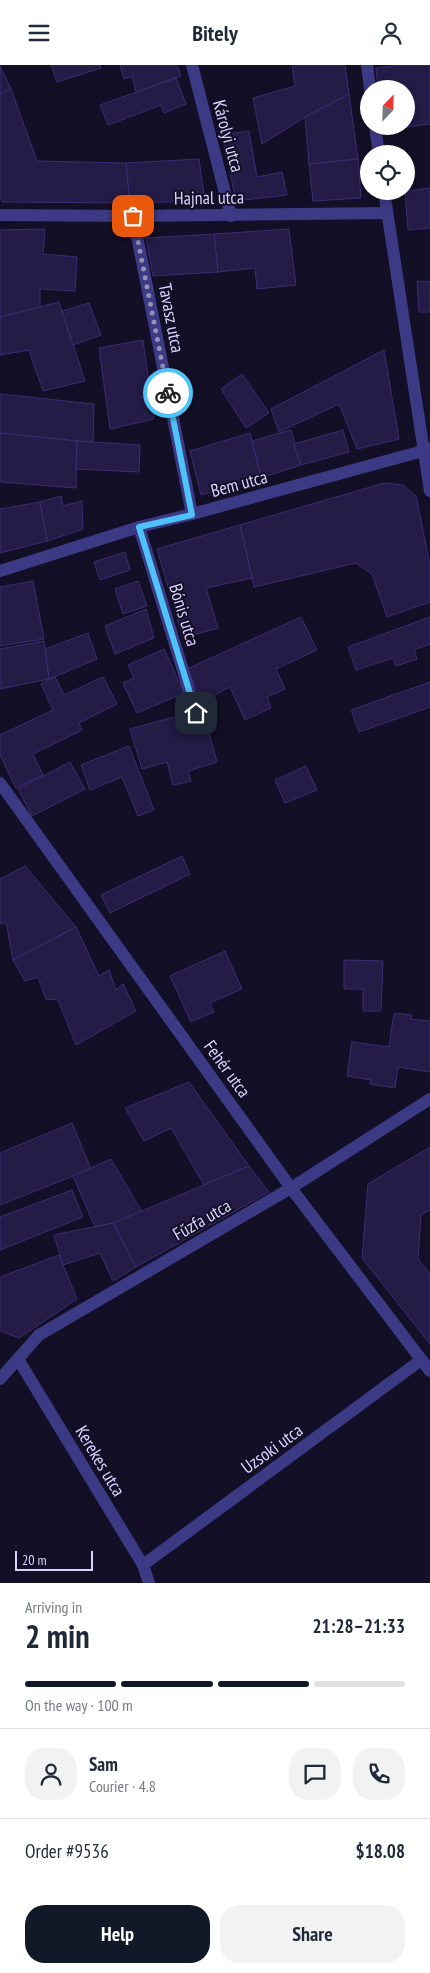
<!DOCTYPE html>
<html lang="en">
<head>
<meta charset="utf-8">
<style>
	:root { --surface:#fff; --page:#f2f2f3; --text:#1f2937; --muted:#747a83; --line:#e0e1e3; --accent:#111827 }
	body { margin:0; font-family:"PT Sans Narrow",sans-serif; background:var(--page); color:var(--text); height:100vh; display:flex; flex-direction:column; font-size:19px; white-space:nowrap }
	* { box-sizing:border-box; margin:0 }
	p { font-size:16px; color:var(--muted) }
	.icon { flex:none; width:28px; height:28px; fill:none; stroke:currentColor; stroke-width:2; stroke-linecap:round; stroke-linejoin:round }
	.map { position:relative; height:1518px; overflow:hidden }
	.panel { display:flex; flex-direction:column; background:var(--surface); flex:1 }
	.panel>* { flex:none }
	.needle { width:32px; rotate:23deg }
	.fabs { position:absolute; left:360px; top:15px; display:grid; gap:10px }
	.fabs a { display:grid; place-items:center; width:55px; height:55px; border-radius:50%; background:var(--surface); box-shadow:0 2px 8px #0003; font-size:25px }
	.scale { position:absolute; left:15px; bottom:12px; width:78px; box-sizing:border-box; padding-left:5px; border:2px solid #d9d4ff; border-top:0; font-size:14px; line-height:18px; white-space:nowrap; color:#d9d4ff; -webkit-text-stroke:4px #130f26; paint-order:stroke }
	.pin { position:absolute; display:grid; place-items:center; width:42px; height:42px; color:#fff; margin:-21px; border-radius:10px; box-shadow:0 2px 8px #0006 }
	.courier { position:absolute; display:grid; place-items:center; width:50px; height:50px; margin:-25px; border:4px solid #4fc3f7; border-radius:50%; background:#fff; color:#222; box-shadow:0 1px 6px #0007 }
	.summary em { font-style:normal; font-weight:800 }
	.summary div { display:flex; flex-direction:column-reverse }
	.summary { display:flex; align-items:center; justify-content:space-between; height:85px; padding:0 25px }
	h1 { font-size:32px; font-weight:800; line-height:38px }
	.bar { display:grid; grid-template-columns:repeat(4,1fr); gap:8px 5px; align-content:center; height:60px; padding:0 25px }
	.bar i { height:6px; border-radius:4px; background:var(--line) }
	.bar .active { background:var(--accent) }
	.bar p { grid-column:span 4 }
	.line { display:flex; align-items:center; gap:12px; padding:0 25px; border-top:1px solid var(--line) }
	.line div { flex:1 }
	.round { display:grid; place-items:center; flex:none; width:52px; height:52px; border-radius:20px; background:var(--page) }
	.button { display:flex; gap:10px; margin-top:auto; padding:10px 25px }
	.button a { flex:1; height:58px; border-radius:20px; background:var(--accent); color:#fff; font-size:20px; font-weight:800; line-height:58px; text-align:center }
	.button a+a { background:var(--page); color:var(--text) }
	header { display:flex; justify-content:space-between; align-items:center; height:65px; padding:0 25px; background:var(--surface); font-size:22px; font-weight:800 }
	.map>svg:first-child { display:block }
	.building { fill:#241b47; stroke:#3b2d73 }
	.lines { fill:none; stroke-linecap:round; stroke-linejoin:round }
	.minor { stroke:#3d3a85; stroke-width:12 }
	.tertiary { stroke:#3d3a85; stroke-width:12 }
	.done { stroke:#948fb3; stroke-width:5; stroke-dasharray:0 9 }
	.route { stroke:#4fc3f7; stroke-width:6 }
	.labels { text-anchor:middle; stroke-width:4; stroke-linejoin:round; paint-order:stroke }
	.street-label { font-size:18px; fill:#d9d4ff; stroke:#130f26 }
</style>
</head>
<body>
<header><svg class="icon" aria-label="menu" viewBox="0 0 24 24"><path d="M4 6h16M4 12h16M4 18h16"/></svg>Bitely<svg class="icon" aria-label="person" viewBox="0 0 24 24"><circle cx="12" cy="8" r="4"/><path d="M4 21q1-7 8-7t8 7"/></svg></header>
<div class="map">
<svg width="430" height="1518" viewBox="0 0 430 1518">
	<rect width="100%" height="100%" fill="#130f26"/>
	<g class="building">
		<polygon points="51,0 100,0 101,3 57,17"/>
		<polygon points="120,0 177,0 181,11 136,27 132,11 124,14"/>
		<polygon points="292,0 345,0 349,29 305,52 262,79 253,33 295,21"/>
		<polygon points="401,0 430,0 430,59 384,65 383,61 406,61 406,24 378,24 376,3"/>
		<polygon points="0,1 11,24 0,29"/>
		<polygon points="176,13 186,39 164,48 161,40 108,60 100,40"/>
		<polygon points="11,24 37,96 126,98 130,138 2,137 0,130 0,29"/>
		<polygon points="349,29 358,94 309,99 305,52"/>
		<polygon points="249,66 257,112 282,107 287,130 236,136 222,70"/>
		<polygon points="199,94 205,136 130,138 126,98"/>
		<polygon points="358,94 361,133 313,136 309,99"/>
		<polygon points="430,123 430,163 408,165 405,126"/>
		<polygon points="45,164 43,189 77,192 75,226 40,224 40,242 0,252 0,165"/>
		<polygon points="289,164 296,220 257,224 255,203 218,207 214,169"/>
		<polygon points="214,169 218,207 153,211 146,173"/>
		<polygon points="417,216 430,217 430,247 419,247"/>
		<polygon points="59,237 85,316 43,326 29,285 0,290 0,252"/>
		<polygon points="89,238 101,270 73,280 62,246"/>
		<polygon points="143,275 154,354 110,364 99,283"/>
		<polygon points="384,285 399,374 357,384 339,339 279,367 271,344"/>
		<polygon points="242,309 269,348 246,363 221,324"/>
		<polygon points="0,329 94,339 93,378 0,368"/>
		<polygon points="291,365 301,400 261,413 252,376"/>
		<polygon points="343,365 349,387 301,400 294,379"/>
		<polygon points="0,368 77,376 76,423 0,417"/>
		<polygon points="250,368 261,413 201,430 190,386"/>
		<polygon points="77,376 140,380 139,407 76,404"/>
		<polygon points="384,418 403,420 416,431 430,500 430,537 387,552 372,509 356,498 254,522 240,460"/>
		<polygon points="61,431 63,441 82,436 83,464 47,476 40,437"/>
		<polygon points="40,437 47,476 0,488 0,444"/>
		<polygon points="240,460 252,513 206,523 218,563 183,573 157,484"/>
		<polygon points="125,487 130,505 100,515 94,497"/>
		<polygon points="33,516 44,574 0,581 0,522"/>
		<polygon points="138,516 147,541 123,549 115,524"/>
		<polygon points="146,544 154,573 115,589 105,561"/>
		<polygon points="301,552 317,585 276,604 285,624 267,632 271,643 245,655 230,622 202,636 187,604"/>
		<polygon points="430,552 430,579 414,585 417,594 396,601 393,593 356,605 348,582"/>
		<polygon points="88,568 97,594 49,614 45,584"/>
		<polygon points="44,576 49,614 0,624 0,584"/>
		<polygon points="164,584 184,628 137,648 123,618 134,613 128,600"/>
		<polygon points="55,612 64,630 103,612 117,639 79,658 82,665 33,689 43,710 16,723 0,690 0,670 53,645 41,619"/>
		<polygon points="430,617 430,642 359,667 351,645"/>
		<polygon points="181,650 185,664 206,658 217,697 188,706 191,716 173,720 167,697 142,704 130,664"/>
		<polygon points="129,681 154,745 138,751 122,712 90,725 81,700"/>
		<polygon points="70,697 85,724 32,751 18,724"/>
		<polygon points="306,701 317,725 285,738 275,715"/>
		<polygon points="182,791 190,809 110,848 101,830"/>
		<polygon points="25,801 76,862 13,895 6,857 0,859 0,814"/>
		<polygon points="76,862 99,911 109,905 116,925 123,919 136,946 76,980 58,935 46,934 38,912 25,916 13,895"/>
		<polygon points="225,886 242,924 210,938 214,947 191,957 170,911"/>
		<polygon points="344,895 383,896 381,946 363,946 363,924 344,924"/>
		<polygon points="394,948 412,950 411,954 430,956 430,1007 398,1002 395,1023 370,1019 371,1015 347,1011 352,977 389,982"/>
		<polygon points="189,1017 249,1101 204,1120 171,1063 144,1076 125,1043"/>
		<polygon points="72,1058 91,1104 0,1140 0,1088"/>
		<polygon points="430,1082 430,1145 421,1150 418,1194 430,1209 430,1279 362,1193 368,1119"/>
		<polygon points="111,1094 142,1147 113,1158 95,1162 73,1111"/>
		<polygon points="249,1101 269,1127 136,1202 113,1158"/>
		<polygon points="72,1125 83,1152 0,1185 0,1152"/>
		<polygon points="113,1158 136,1202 113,1216 100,1188 63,1200 54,1170"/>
		<polygon points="59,1190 77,1234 19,1273 0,1266 0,1212"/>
	</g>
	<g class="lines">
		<g class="minor">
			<polyline points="192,0 231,151"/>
			<polyline points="367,0 370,24"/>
			<polyline points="375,61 379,89"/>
			<polyline points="384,126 430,426"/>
			<polyline points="0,150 133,151 387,148"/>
			<polyline points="133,151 192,449"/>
			<polyline points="139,462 196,648"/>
			<polyline points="0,718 291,1123 430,1306"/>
			<polyline points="18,1294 143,1500 149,1518"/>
			<polyline points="0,1314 39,1270 291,1123 430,1034"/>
			<polyline points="143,1500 421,1295"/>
		</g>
		<polyline class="tertiary" points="0,506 139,462 192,449 430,384"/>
	</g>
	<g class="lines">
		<polyline class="done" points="133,151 168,328"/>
		<polyline class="route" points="168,328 192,450 139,462 196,648"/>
	</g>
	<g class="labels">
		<g class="street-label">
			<text transform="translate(228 71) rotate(75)" y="6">Károlyi utca</text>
			<text transform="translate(209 133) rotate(-1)" y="6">Hajnal utca</text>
			<text transform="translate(171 253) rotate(79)" y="6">Tavasz utca</text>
			<text transform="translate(239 419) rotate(-15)" y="6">Bem utca</text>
			<text transform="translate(184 550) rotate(73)" y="6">Bónis utca</text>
			<text transform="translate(227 1004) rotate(54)" y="6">Fehér utca</text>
			<text transform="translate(202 1155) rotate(-30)" y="6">Fűzfa utca</text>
			<text transform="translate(272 1384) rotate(-36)" y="6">Uzsoki utca</text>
			<text transform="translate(100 1396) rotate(59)" y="6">Kerekes utca</text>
		</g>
	</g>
</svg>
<div class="fabs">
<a><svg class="needle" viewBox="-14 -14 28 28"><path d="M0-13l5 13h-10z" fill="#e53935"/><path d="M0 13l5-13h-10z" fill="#747a83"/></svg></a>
<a><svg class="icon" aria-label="locate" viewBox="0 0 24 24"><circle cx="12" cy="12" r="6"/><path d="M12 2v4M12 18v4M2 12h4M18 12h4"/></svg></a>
</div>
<div class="scale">20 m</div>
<div class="pin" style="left:133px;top:151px;background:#ea580c"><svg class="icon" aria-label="bag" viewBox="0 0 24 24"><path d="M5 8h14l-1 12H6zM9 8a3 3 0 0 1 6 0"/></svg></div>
<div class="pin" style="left:196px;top:648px;background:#1f2937"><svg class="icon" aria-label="home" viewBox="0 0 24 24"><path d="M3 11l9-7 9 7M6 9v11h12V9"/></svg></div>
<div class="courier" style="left:168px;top:328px"><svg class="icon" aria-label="bike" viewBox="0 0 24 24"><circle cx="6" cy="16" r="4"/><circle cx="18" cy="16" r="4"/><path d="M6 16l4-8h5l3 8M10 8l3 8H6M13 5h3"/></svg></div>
</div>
<section class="panel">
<div class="summary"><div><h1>2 min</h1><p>Arriving in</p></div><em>21:28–21:33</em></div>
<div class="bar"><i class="active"></i><i class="active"></i><i class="active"></i><i></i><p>On the way · 100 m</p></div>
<div class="line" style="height:90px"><a class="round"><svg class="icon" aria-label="person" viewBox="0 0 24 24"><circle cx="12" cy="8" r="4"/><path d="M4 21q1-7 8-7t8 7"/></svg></a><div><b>Sam</b><p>Courier · 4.8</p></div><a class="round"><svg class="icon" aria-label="chat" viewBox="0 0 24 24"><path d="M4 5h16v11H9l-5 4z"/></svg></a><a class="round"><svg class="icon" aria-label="phone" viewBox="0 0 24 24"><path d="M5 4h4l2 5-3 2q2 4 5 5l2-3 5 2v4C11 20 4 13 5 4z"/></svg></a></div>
<div class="line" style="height:65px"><div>Order #9536</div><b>$18.08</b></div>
<div class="button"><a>Help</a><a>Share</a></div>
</section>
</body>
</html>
